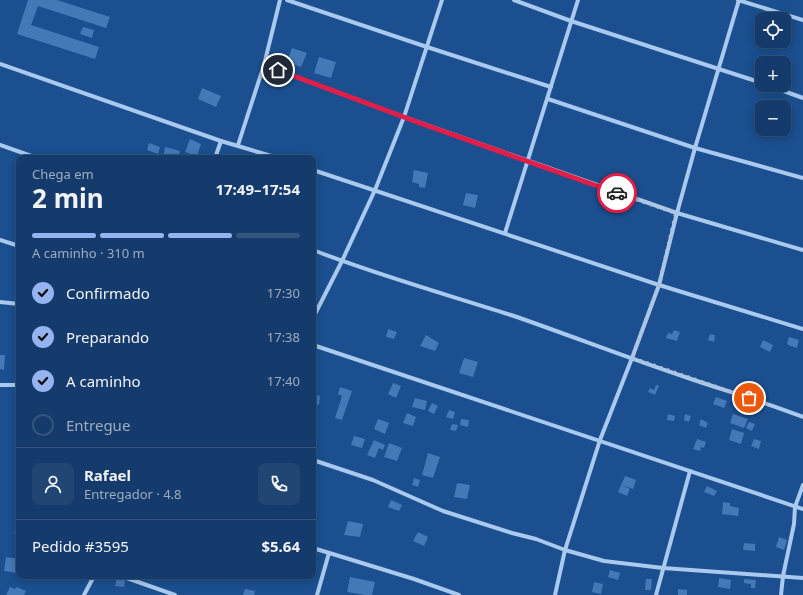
<!DOCTYPE html>
<html lang="pt">
<head>
<meta charset="utf-8">
<style>
	:root { --surface:#143b6b; --page:#214673; --text:#f1f3f6; --muted:#9dadc1; --line:#33557e; --accent:#95b2f1 }
	body { margin:0; font-family:"Noto Sans",sans-serif; background:var(--page); color:var(--text); height:100vh; display:flex; flex-direction:column; font-size:15px; white-space:nowrap }
	* { box-sizing:border-box; margin:0 }
	p { font-size:13px; color:var(--muted) }
	.icon { flex:none; width:22px; height:22px; fill:none; stroke:currentColor; stroke-width:2; stroke-linecap:round; stroke-linejoin:round }
	.map { position:relative; flex:1; overflow:hidden }
	.sheet { position:absolute; left:16px; top:155px; width:300px; height:424px; display:flex; flex-direction:column; background:var(--surface); border-radius:8px; box-shadow:0 2px 10px #0003,0 0 0 1px var(--line) }
	.sheet>* { flex:none }
	.tools { position:absolute; left:755px; top:12px; display:grid; gap:8px }
	.tools a { display:grid; place-items:center; width:36px; height:36px; border-radius:8px; background:var(--surface); box-shadow:0 2px 10px #0003,0 0 0 1px var(--line); font-size:20px }
	.pin { position:absolute; display:grid; place-items:center; width:34px; height:34px; color:#fff; margin:-17px; border:2px solid #fff; border-radius:50%; box-shadow:0 1px 4px #0007 }
	.courier { position:absolute; display:grid; place-items:center; width:40px; height:40px; margin:-20px; border:3px solid #e11d48; border-radius:50%; background:#fff; color:#222; box-shadow:0 1px 5px #0007 }
	.headline em { font-style:normal; font-weight:700 }
	.headline div { display:flex; flex-direction:column-reverse }
	.headline { display:flex; align-items:center; justify-content:space-between; height:68px; padding:0 16px }
	h1 { font-size:26px; font-weight:700; line-height:30px }
	.bar { display:grid; grid-template-columns:repeat(4,1fr); gap:6px 4px; align-content:center; height:48px; padding:0 16px }
	.bar i { height:5px; border-radius:3px; background:var(--line) }
	.bar .selected { background:var(--accent) }
	.bar p { grid-column:span 4 }
	.line { display:flex; align-items:center; gap:10px; padding:0 16px; border-top:1px solid var(--line) }
	.line div { flex:1 }
	.round { display:grid; place-items:center; flex:none; width:42px; height:42px; border-radius:8px; background:var(--page) }
	ol { padding:0 16px; list-style:none }
	li { display:flex; align-items:center; gap:12px; height:44px }
	li p { margin-inline-start:auto }
	li .icon { padding:4px; border-radius:50%; background:var(--accent); color:#111; stroke-width:4 }
	li:last-child { color:var(--muted) }
	li i { width:22px; height:22px; border:2px solid var(--line); border-radius:50% }
	.map>svg:first-child { display:block }
	.building { fill:#4478b7 }
	.lines { fill:none; stroke-linecap:round; stroke-linejoin:round }
	.street { stroke:#a9c9ee; stroke-width:4 }
	.done { stroke:#afc1d8; stroke-width:4; stroke-dasharray:0 7.2 }
	.route { stroke:#e11d48; stroke-width:5 }
</style>
</head>
<body>
<div class="map">
<svg width="803" height="595" viewBox="0 0 803 595">
	<rect width="100%" height="100%" fill="#1b4f8f"/>
	<g class="building">
		<polygon points="28,0 57,0 110,17 106,28 38,6 31,25 99,47 95,59 17,34"/>
		<polygon points="83,27 94,30 92,38 80,34"/>
		<polygon points="292,48 307,53 301,67 287,62"/>
		<polygon points="319,57 336,62 331,78 314,73"/>
		<polygon points="202,88 221,96 216,107 198,99"/>
		<polygon points="190,139 201,144 197,156 185,152"/>
		<polygon points="149,143 160,147 158,154 147,150"/>
		<polygon points="165,147 180,151 178,158 163,158"/>
		<polygon points="414,170 428,173 425,188 419,187 419,184 412,182"/>
		<polygon points="466,193 478,195 475,208 463,205"/>
		<polygon points="388,329 397,332 394,339 386,337"/>
		<polygon points="674,330 680,332 677,341 666,338 668,333 672,334"/>
		<polygon points="710,334 715,335 714,342 708,340"/>
		<polygon points="426,335 439,343 435,351 420,346"/>
		<polygon points="789,337 799,340 797,348 788,345 787,343"/>
		<polygon points="763,340 773,345 770,352 760,347"/>
		<polygon points="0,355 5,355 4,370 0,369"/>
		<polygon points="464,358 478,362 473,377 459,373"/>
		<polygon points="393,383 401,386 396,398 388,394"/>
		<polygon points="656,385 659,386 655,395 648,392 650,388 654,390"/>
		<polygon points="340,387 352,391 342,420 335,418 342,396 338,394"/>
		<polygon points="313,394 320,396 319,405 313,404"/>
		<polygon points="716,397 727,401 724,408 713,404"/>
		<polygon points="415,398 427,401 425,410 412,407"/>
		<polygon points="432,403 438,406 434,414 428,411"/>
		<polygon points="449,410 455,412 453,419 446,417"/>
		<polygon points="407,413 416,417 413,426 403,423"/>
		<polygon points="668,414 675,416 674,421 667,420"/>
		<polygon points="685,414 691,416 689,422 684,420"/>
		<polygon points="733,414 748,419 744,428 730,423"/>
		<polygon points="378,419 389,423 385,434 374,429"/>
		<polygon points="461,419 469,420 468,427 460,425"/>
		<polygon points="701,419 708,423 706,428 699,425"/>
		<polygon points="749,422 755,424 752,431 746,428"/>
		<polygon points="452,424 458,425 456,431 450,430"/>
		<polygon points="732,429 744,433 741,444 729,440"/>
		<polygon points="354,436 365,439 362,448 351,445"/>
		<polygon points="697,439 706,442 704,448 701,447 700,451 693,449"/>
		<polygon points="754,439 761,441 759,449 751,446"/>
		<polygon points="374,440 385,445 383,450 379,448 375,458 367,455"/>
		<polygon points="389,443 402,448 397,461 384,457"/>
		<polygon points="428,453 440,457 433,478 422,475"/>
		<polygon points="625,476 636,480 633,489 622,485 630,489 627,496 618,492"/>
		<polygon points="414,478 420,480 418,487 412,485"/>
		<polygon points="457,483 470,485 467,499 454,497"/>
		<polygon points="707,486 717,491 714,496 704,492"/>
		<polygon points="391,500 402,505 399,511 388,507"/>
		<polygon points="723,502 730,503 730,506 739,508 738,516 722,514"/>
		<polygon points="348,521 363,524 360,537 344,535"/>
		<polygon points="17,527 19,528 19,534 14,533"/>
		<polygon points="418,532 428,537 424,546 413,541"/>
		<polygon points="779,537 787,540 784,550 776,547"/>
		<polygon points="744,543 755,544 755,551 743,550"/>
		<polygon points="6,557 19,559 18,573 4,571"/>
		<polygon points="610,570 620,573 618,580 608,577"/>
		<polygon points="350,577 375,582 372,595 365,595 347,592"/>
		<polygon points="117,578 125,580 124,587 115,586"/>
		<polygon points="719,578 731,580 730,589 718,587"/>
		<polygon points="646,579 652,579 651,590 645,590"/>
		<polygon points="744,579 756,580 755,588 751,588 751,584 744,583"/>
		<polygon points="594,582 603,584 601,594 592,592"/>
		<polygon points="10,587 15,589 17,587 26,591 24,595 6,595"/>
		<polygon points="245,589 255,591 254,595 243,595"/>
		<polygon points="678,589 687,590 687,595 678,595"/>
	</g>
	<g class="lines">
		<g class="street">
			<polyline points="287,0 427,47 551,87"/>
			<polyline points="514,0 571,21 762,83"/>
			<polyline points="738,0 803,20"/>
			<polyline points="0,64 221,141 278,158"/>
			<polyline points="264,65 404,117 677,213 803,250"/>
			<polyline points="767,85 803,98"/>
			<polyline points="548,99 695,148 803,178"/>
			<polyline points="0,145 37,158"/>
			<polyline points="238,145 264,65 280,0"/>
			<polyline points="215,158 221,141"/>
			<polyline points="313,170 659,285 803,329"/>
			<polyline points="505,233 578,0"/>
			<polyline points="0,240 19,246"/>
			<path d="M313,250C380,276 449,295 517,317C574,337 631,359 688,378C726,391 765,402 803,417"/>
			<polyline points="0,302 19,304"/>
			<polyline points="313,318 342,261 375,190 404,117 442,0"/>
			<polyline points="313,345 803,509"/>
			<polyline points="0,385 19,385"/>
			<polyline points="313,460 373,480 443,511 512,533 536,539 565,550 604,561 663,568 803,578"/>
			<polyline points="313,548 414,579 459,595"/>
			<polyline points="121,576 175,595"/>
			<polyline points="84,595 94,576"/>
			<polyline points="317,595 329,553"/>
			<polyline points="555,595 565,550 600,440 632,358 659,285 677,213 695,148 739,0"/>
			<polyline points="656,595 690,471"/>
			<polyline points="781,595 783,576 794,524 795,507 803,485"/>
		</g>
	</g>
	<g class="lines">
		<polyline class="done" points="617,193 676,213 659,285 632,358 749,398"/>
		<polyline class="route" points="278,70 417,122 617,193"/>
	</g>
</svg>
<div class="tools">
<a><svg class="icon" aria-label="locate" viewBox="0 0 24 24"><circle cx="12" cy="12" r="6"/><path d="M12 2v4M12 18v4M2 12h4M18 12h4"/></svg></a>
<a>+</a>
<a>−</a>
</div>
<div class="pin" style="left:749px;top:398px;background:#ea580c"><svg class="icon" aria-label="bag" viewBox="0 0 24 24"><path d="M5 8h14l-1 12H6zM9 8a3 3 0 0 1 6 0"/></svg></div>
<div class="pin" style="left:278px;top:70px;background:#1f2937"><svg class="icon" aria-label="home" viewBox="0 0 24 24"><path d="M3 11l9-7 9 7M6 9v11h12V9"/></svg></div>
<div class="courier" style="left:617px;top:193px"><svg class="icon" aria-label="car" viewBox="0 0 24 24"><path d="M5 17H2v-5l4-1 3-4h7l3 4 3 1v5h-3M9 17h6M6 11h13"/><circle cx="7" cy="17" r="2"/><circle cx="17" cy="17" r="2"/></svg></div>
<section class="sheet">
<div class="headline"><div><h1>2 min</h1><p>Chega em</p></div><em>17:49–17:54</em></div>
<div class="bar"><i class="selected"></i><i class="selected"></i><i class="selected"></i><i></i><p>A caminho · 310 m</p></div>
<ol>
<li><svg class="icon" aria-label="check" viewBox="0 0 24 24"><path d="M5 12l5 5 9-10"/></svg>Confirmado<p>17:30</p></li>
<li><svg class="icon" aria-label="check" viewBox="0 0 24 24"><path d="M5 12l5 5 9-10"/></svg>Preparando<p>17:38</p></li>
<li><svg class="icon" aria-label="check" viewBox="0 0 24 24"><path d="M5 12l5 5 9-10"/></svg>A caminho<p>17:40</p></li>
<li><i></i>Entregue</li>
</ol>
<div class="line" style="height:72px"><a class="round"><svg class="icon" aria-label="person" viewBox="0 0 24 24"><circle cx="12" cy="8" r="4"/><path d="M4 21q1-7 8-7t8 7"/></svg></a><div><b>Rafael</b><p>Entregador · 4.8</p></div><a class="round"><svg class="icon" aria-label="phone" viewBox="0 0 24 24"><path d="M5 4h4l2 5-3 2q2 4 5 5l2-3 5 2v4C11 20 4 13 5 4z"/></svg></a></div>
<div class="line" style="height:52px"><div>Pedido #3595</div><b>$5.64</b></div>
</section>
</div>
</body>
</html>
